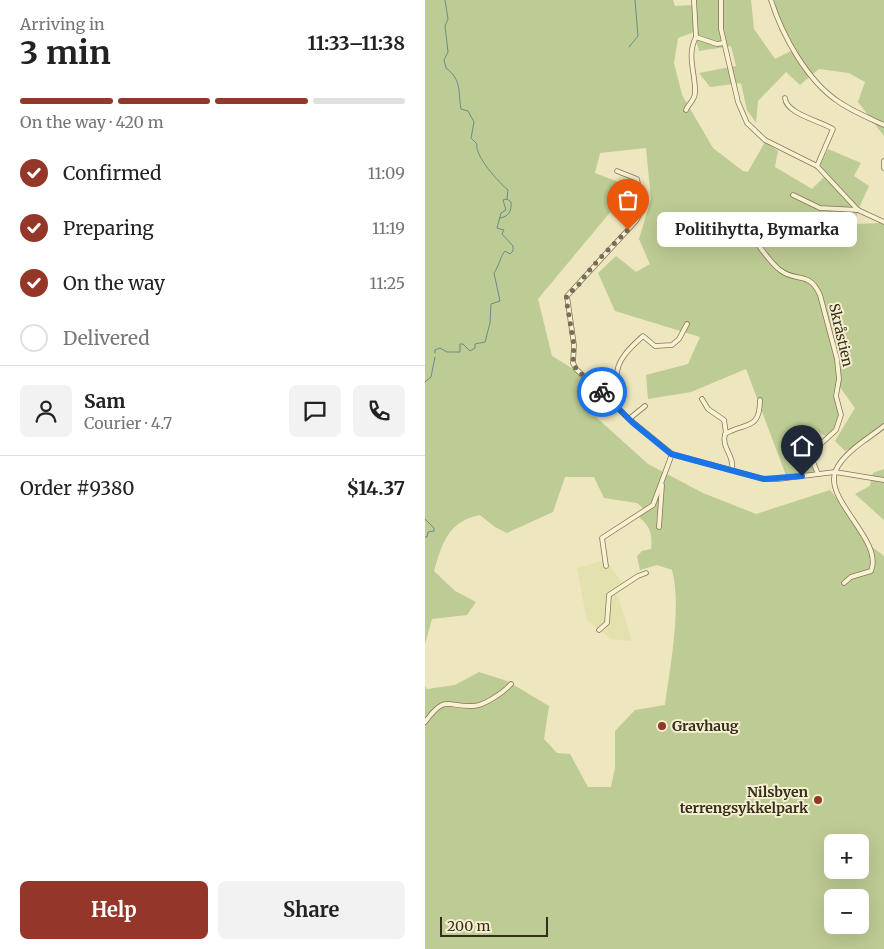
<!DOCTYPE html>
<html lang="en">
<head>
<meta charset="utf-8">
<style>
	:root { --surface:#fff; --page:#f2f2f2; --text:#222; --muted:#767676; --line:#e0e0e0; --accent:#943628 }
	body { margin:0; font-family:Merriweather,serif; background:var(--page); color:var(--text); height:100vh; display:flex; flex-direction:column; font-size:19px; white-space:nowrap }
	* { box-sizing:border-box; margin:0 }
	p { font-size:16px; color:var(--muted) }
	.icon { flex:none; width:28px; height:28px; fill:none; stroke:currentColor; stroke-width:2; stroke-linecap:round; stroke-linejoin:round }
	.map { position:relative; flex:1; overflow:hidden }
	.drawer { display:flex; flex-direction:column; background:var(--surface); width:425px }
	.drawer>* { flex:none }
	.buttons { position:absolute; left:399px; top:834px; display:grid; gap:10px }
	.buttons a { display:grid; place-items:center; width:45px; height:45px; border-radius:8px; background:var(--surface); box-shadow:0 5px 20px #0002; font-size:25px }
	.scale { position:absolute; left:15px; bottom:12px; width:108px; box-sizing:border-box; padding-left:5px; border:2px solid #352c1c; border-top:0; font-size:14px; line-height:18px; white-space:nowrap; color:#352c1c; -webkit-text-stroke:4px #f5efcf; paint-order:stroke }
	.pin { position:absolute; display:grid; place-items:center; width:42px; height:42px; color:#fff; margin:-51px -21px; border-radius:50% 50% 50% 0; rotate:-45deg; box-shadow:0 0 5px #0007 }
	.pin .icon { rotate:45deg }
	.courier { position:absolute; display:grid; place-items:center; width:50px; height:50px; margin:-25px; border:4px solid #1a73e8; border-radius:50%; background:#fff; color:#222; box-shadow:0 1px 6px #0007 }
	.bubble { position:absolute; height:35px; border-radius:8px; background:var(--surface); box-shadow:0 5px 20px #0002; font-size:16px; font-weight:700; line-height:35px; text-align:center }
	.headline em { font-style:normal; font-weight:700 }
	.headline div { display:flex; flex-direction:column-reverse }
	.headline { display:flex; align-items:center; justify-content:space-between; height:85px; padding:0 20px }
	h1 { font-size:32px; font-weight:700; line-height:38px }
	.bar { display:grid; grid-template-columns:repeat(4,1fr); gap:8px 5px; align-content:center; height:60px; padding:0 20px }
	.bar i { height:6px; border-radius:4px; background:var(--line) }
	.bar .on { background:var(--accent) }
	.bar p { grid-column:span 4 }
	.line { display:flex; align-items:center; gap:12px; padding:0 20px; border-top:1px solid var(--line) }
	.line div { flex:1 }
	.round { display:grid; place-items:center; flex:none; width:52px; height:52px; border-radius:8px; background:var(--page) }
	ol { padding:0 20px; list-style:none }
	li { display:flex; align-items:center; gap:15px; height:55px }
	li p { margin-inline-start:auto }
	li .icon { padding:5px; border-radius:50%; background:var(--accent); color:#fff; stroke-width:4 }
	li:last-child { color:var(--muted) }
	li i { width:28px; height:28px; border:2px solid var(--line); border-radius:50% }
	.primary-button { display:flex; gap:10px; margin-top:auto; padding:10px 20px }
	.primary-button a { flex:1; height:58px; border-radius:8px; background:var(--accent); color:#fff; font-size:20px; font-weight:700; line-height:58px; text-align:center }
	.primary-button a+a { background:var(--page); color:var(--text) }
	main { display:flex; flex:1; min-height:0 }
	.map>svg:first-child { display:block }
	.farmland { fill:#e3e1ad }
	.green { fill:#bdcb94; fill-rule:evenodd }
	.lines { fill:none; stroke-linecap:round; stroke-linejoin:round }
	.stream { stroke:#6a8d89; stroke-width:1 }
	.minor-casing { stroke:#867658; stroke-width:5.5 }
	.minor { stroke:#f8f2d2; stroke-width:4 }
	.done { stroke:#756d55; stroke-width:5; stroke-dasharray:0 9 }
	.route { stroke:#1a73e8; stroke-width:6 }
	.poi-dot { fill:#943628; stroke:#f5efcf; stroke-width:2 }
	.labels { text-anchor:middle; stroke-width:4; stroke-linejoin:round; paint-order:stroke }
	.street-label { font-size:14px; fill:#352c1c; stroke:#f5efcf }
	.poi-label { font-size:14px; font-weight:bold; fill:#352c1c; stroke:#f5efcf; text-anchor:start }
</style>
</head>
<body>
<main>
<section class="drawer">
<div class="headline"><div><h1>3 min</h1><p>Arriving in</p></div><em>11:33–11:38</em></div>
<div class="bar"><i class="on"></i><i class="on"></i><i class="on"></i><i></i><p>On the way · 420 m</p></div>
<ol>
<li><svg class="icon" aria-label="check" viewBox="0 0 24 24"><path d="M5 12l5 5 9-10"/></svg>Confirmed<p>11:09</p></li>
<li><svg class="icon" aria-label="check" viewBox="0 0 24 24"><path d="M5 12l5 5 9-10"/></svg>Preparing<p>11:19</p></li>
<li><svg class="icon" aria-label="check" viewBox="0 0 24 24"><path d="M5 12l5 5 9-10"/></svg>On the way<p>11:25</p></li>
<li><i></i>Delivered</li>
</ol>
<div class="line" style="height:90px"><a class="round"><svg class="icon" aria-label="person" viewBox="0 0 24 24"><circle cx="12" cy="8" r="4"/><path d="M4 21q1-7 8-7t8 7"/></svg></a><div><b>Sam</b><p>Courier · 4.7</p></div><a class="round"><svg class="icon" aria-label="chat" viewBox="0 0 24 24"><path d="M4 5h16v11H9l-5 4z"/></svg></a><a class="round"><svg class="icon" aria-label="phone" viewBox="0 0 24 24"><path d="M5 4h4l2 5-3 2q2 4 5 5l2-3 5 2v4C11 20 4 13 5 4z"/></svg></a></div>
<div class="line" style="height:65px"><div>Order #9380</div><b>$14.37</b></div>
<div class="primary-button"><a>Help</a><a>Share</a></div>
</section>
<div class="map">
<svg width="459" height="949" viewBox="0 0 459 949">
	<rect width="100%" height="100%" fill="#ede6bf"/>
	<polygon class="farmland" points="181,560 198,584 191,590 207,641 186,639 162,620 152,568"/>
	<g class="green">
		<path d="M0,0H248L250,6L268,5V0H326L329,29L350,59L370,49L355,24L349,0H459V136L433,102L440,82L424,73L394,69L375,85L361,72L333,101L331,123L322,110L316,83L285,87L274,73L311,66L306,46L274,51L269,32L253,38L249,63L257,95L288,148L318,171L323,172L340,142L353,151L350,167L387,189L402,174L395,165L403,149L436,163L429,176L444,186L434,208L429,224L456,223L459,218V430L443,442L420,451L410,441L430,408L414,386L408,394L415,415L404,438L387,428L372,432L374,460L386,459L390,473L362,478L321,369L266,392L223,399L221,375L263,364L275,337L190,311L173,273L191,256L211,272L225,264L214,239L226,199L221,148L175,153L170,173L196,183L197,198L113,299L127,356L158,375L172,418L223,464L278,493L331,514L405,490L427,517L438,540L459,556V949H0V686L2,689L30,685L54,672L82,681L124,706L119,739L132,753L145,754L163,787H186L190,768V731L210,710L240,705C245,667 257,606 247,570L232,565L215,570L212,556L217,551L226,549C228,535 225,526 214,517L219,509L212,503L179,498L169,477H140L128,512L82,533L70,527L55,515C23,521 17,544 9,571L30,591L51,602L42,615L7,619L0,644ZM408,842H435V870H408ZM408,898H435V925H408Z"/>
		<polygon points="459,469 459,520 430,494 445,486 448,473"/>
	</g>
	<g class="lines">
		<g class="stream">
			<polyline points="204,47 213,36 210,0"/>
			<path d="M75,218C84,217 87,210 86,202L82,199"/>
			<path d="M10,353V350L15,348L22,352H35V344H38L45,351L50,348V344L60,342L65,323L66,304L75,301L69,273C74,266 76,255 80,251L85,254L88,251V246L77,234L79,230L72,228L76,213L81,210L78,200L82,199L83,190C74,183 49,155 52,144L46,138L49,122L43,111L36,109C33,92 37,80 21,68L19,60L23,52L20,26L23,19L20,0"/>
			<polyline points="0,382 6,377 10,357"/>
			<polyline points="0,519 9,528 9,531 3,532 2,537 0,537"/>
		</g>
		<g class="minor-casing">
			<g id="minor">
				<polyline points="269,0 271,37"/>
				<polyline points="296,0 296,29 313,102 322,123 340,140 392,166 433,210 459,222"/>
				<path d="M346,0C357,35 382,81 414,102C427,111 444,118 459,125"/>
				<path d="M360,98C361,114 396,121 408,129L392,166"/>
				<path d="M261,110C263,104 270,100 270,93C271,74 261,56 271,37L292,44L299,43"/>
				<polyline points="459,161 459,168"/>
				<polyline points="192,171 212,179 218,208 211,221 142,296 149,345 148,363 151,369 204,419 247,454 339,479 353,479 410,472 459,480"/>
				<polyline points="368,195 395,208 433,210"/>
				<path d="M316,226C329,234 340,259 355,270C371,283 384,270 395,295L412,359L414,379L411,396L416,415L411,430L387,452L386,457L393,474"/>
				<polyline points="277,399 283,409 299,420 301,433"/>
				<path d="M194,409C196,397 192,388 192,376C191,360 207,346 218,336L230,346L247,345L254,339L262,324"/>
				<polyline points="204,419 220,406"/>
				<path d="M307,470C310,456 296,448 300,434C320,422 335,431 335,400"/>
				<polyline points="234,527 237,485"/>
				<polyline points="181,566 177,538 228,505 247,454"/>
				<path d="M419,583L426,577L446,571C459,540 397,499 411,470C419,452 444,438 459,426"/>
				<polyline points="174,630 182,623 184,595 213,576 221,573"/>
				<path d="M0,722C21,694 21,707 48,706C59,706 79,692 86,684"/>
			</g>
		</g>
		<use href="#minor" class="minor"/>
	</g>
	<g class="lines">
		<path class="done" d="M177,392L152,370L148,363L149,345L141,298C145,291 153,287 157,280C169,263 188,245 203,230"/>
		<polyline class="route" points="177,392 208,423 246,454 339,479 377,476"/>
	</g>
	<g class="poi-dot">
		<circle cx="237" cy="726" r="5"/>
		<circle cx="393" cy="800" r="5"/>
	</g>
	<g class="labels">
		<g class="street-label">
			<text transform="translate(416 335) rotate(77)" y="5">Skråstien</text>
		</g>
		<g class="poi-label">
			<text x="247" y="731">Gravhaug</text>
			<text x="383" y="797" text-anchor="end">Nilsbyen<tspan x="383" dy="16">terrengsykkelpark</tspan></text>
		</g>
	</g>
</svg>
<div class="buttons">
<a>+</a>
<a>−</a>
</div>
<div class="scale">200 m</div>
<div class="pin" style="left:203px;top:230px;background:#ea580c"><svg class="icon" aria-label="bag" viewBox="0 0 24 24"><path d="M5 8h14l-1 12H6zM9 8a3 3 0 0 1 6 0"/></svg></div>
<div class="pin" style="left:377px;top:476px;background:#1f2937"><svg class="icon" aria-label="home" viewBox="0 0 24 24"><path d="M3 11l9-7 9 7M6 9v11h12V9"/></svg></div>
<div class="courier" style="left:177px;top:392px"><svg class="icon" aria-label="bike" viewBox="0 0 24 24"><circle cx="6" cy="16" r="4"/><circle cx="18" cy="16" r="4"/><path d="M6 16l4-8h5l3 8M10 8l3 8H6M13 5h3"/></svg></div>
<div class="bubble" style="left:232px;top:212px;width:200px">Politihytta, Bymarka</div>
</div>
</main>
</body>
</html>
